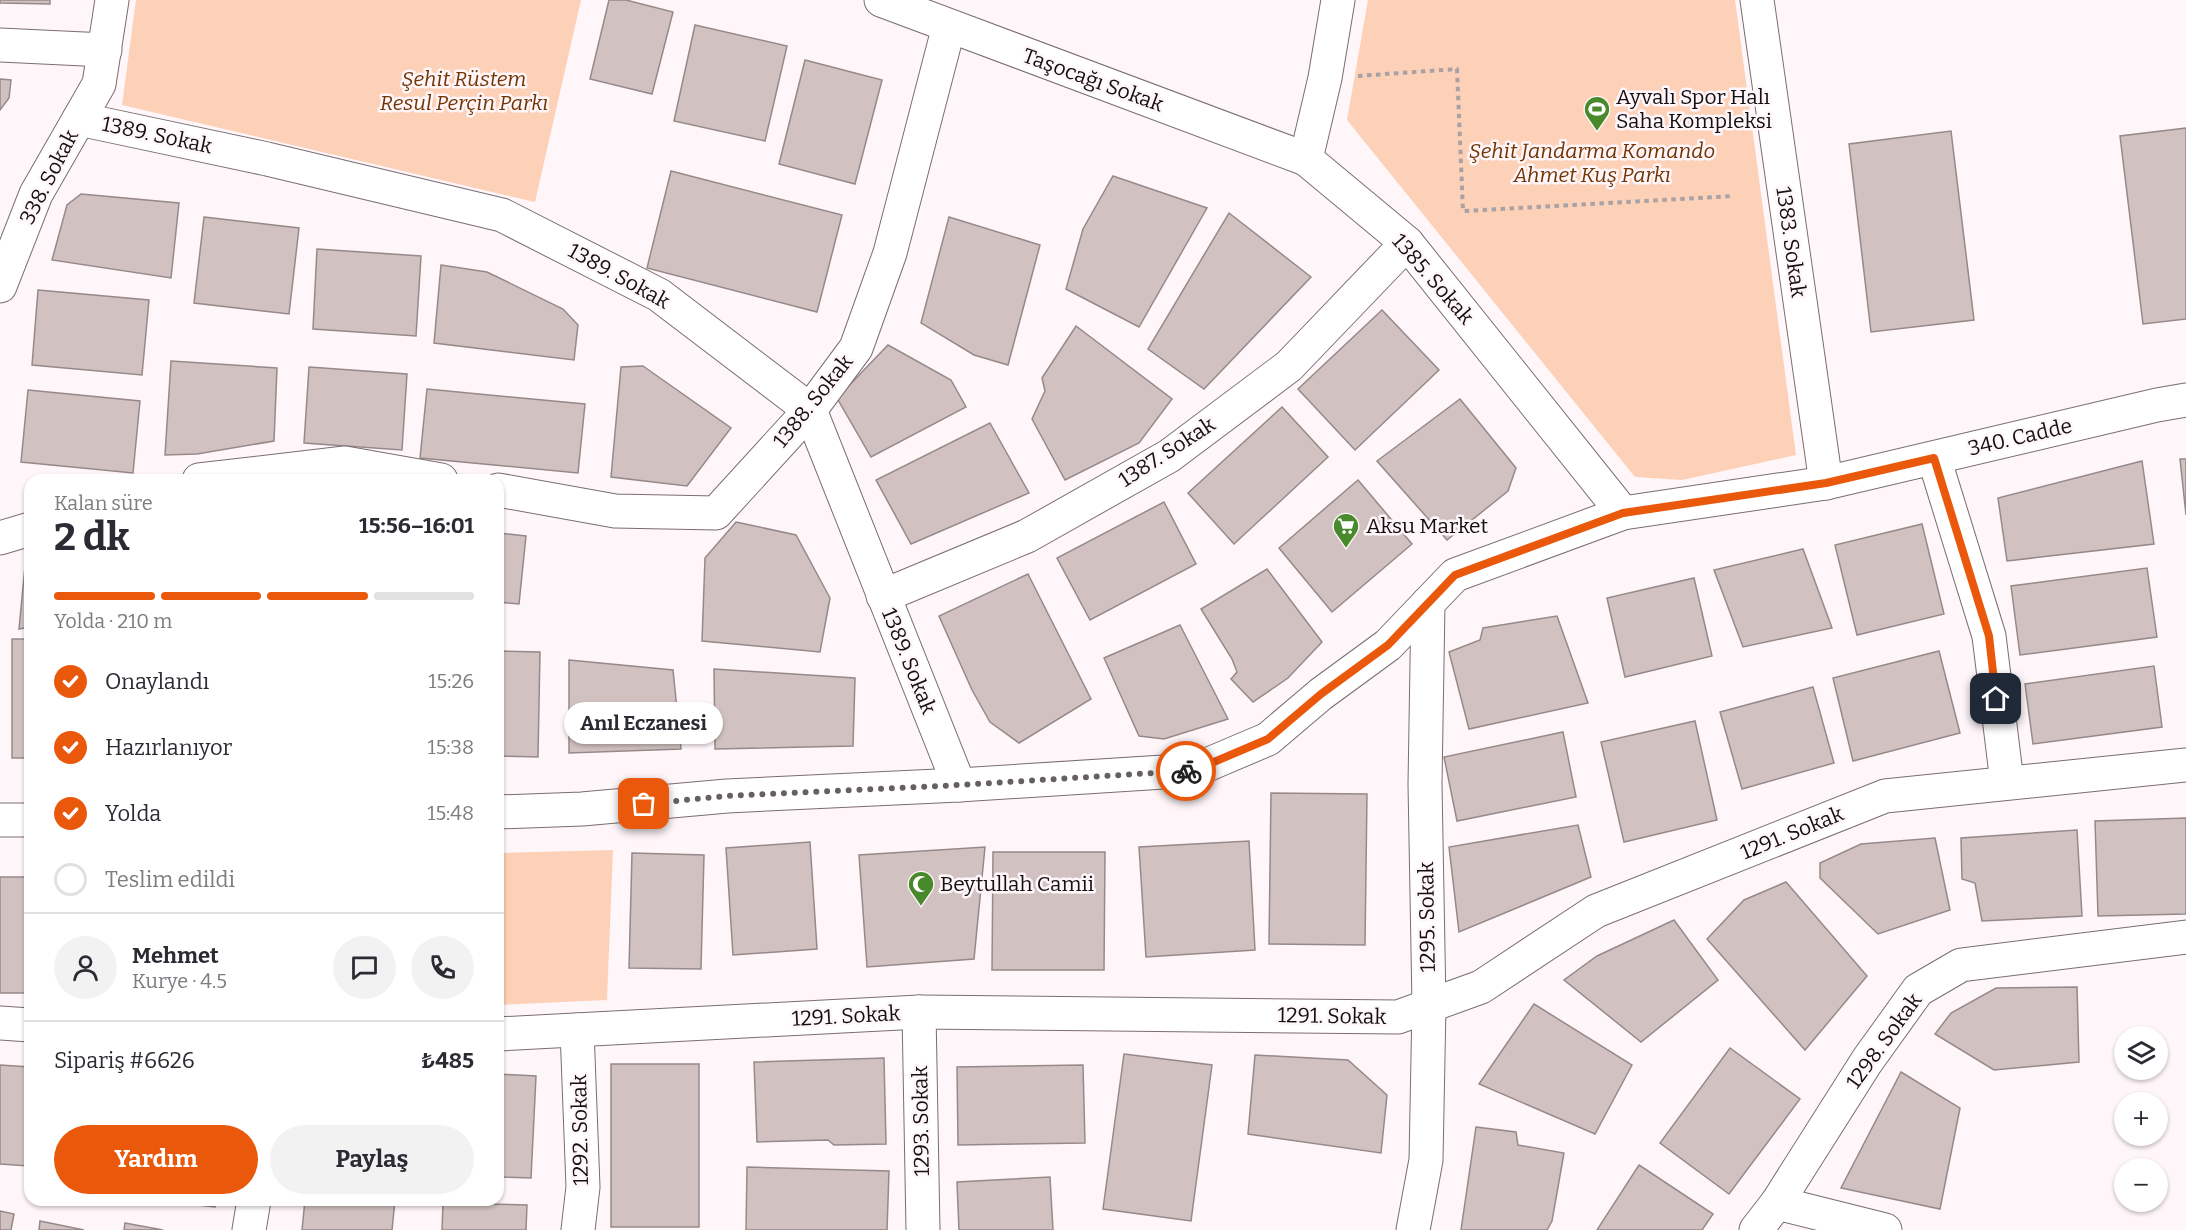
<!DOCTYPE html>
<html lang="tr">
<head>
<meta charset="utf-8">
<style>
	:root { --surface:#fff; --page:#f2f2f3; --text:#2b2b33; --muted:#7c7c81; --line:#e1e1e2; --accent:#ea580c }
	body { margin:0; font-family:Bitter,serif; background:var(--page); color:var(--text); height:100vh; display:flex; flex-direction:column; font-size:22px; white-space:nowrap }
	* { box-sizing:border-box; margin:0 }
	p { font-size:20px; color:var(--muted) }
	.icon { flex:none; width:33px; height:33px; fill:none; stroke:currentColor; stroke-width:2; stroke-linecap:round; stroke-linejoin:round }
	.map { position:relative; flex:1; overflow:hidden }
	.details { position:absolute; left:24px; top:474px; width:480px; height:732px; display:flex; flex-direction:column; background:var(--surface); border-radius:18px; box-shadow:0 2px 4px #0004 }
	.details>* { flex:none }
	.buttons { position:absolute; left:2114px; top:1026px; display:grid; gap:12px }
	.buttons a { display:grid; place-items:center; width:54px; height:54px; border-radius:50%; background:var(--surface); box-shadow:0 2px 4px #0004; font-size:30px }
	.pin { position:absolute; display:grid; place-items:center; width:51px; height:51px; color:#fff; margin:-26px; border-radius:12px; box-shadow:0 3px 9px #0006 }
	.courier { position:absolute; display:grid; place-items:center; width:60px; height:60px; margin:-30px; border:4px solid #ea580c; border-radius:50%; background:#fff; color:#222; box-shadow:0 2px 8px #0007 }
	.bubble { position:absolute; height:42px; border-radius:21px; background:var(--surface); box-shadow:0 2px 4px #0004; font-size:20px; font-weight:700; line-height:42px; text-align:center }
	.overview em { font-style:normal; font-weight:700 }
	.overview div { display:flex; flex-direction:column-reverse }
	.overview { display:flex; align-items:center; justify-content:space-between; height:102px; padding:0 30px }
	h1 { font-size:39px; font-weight:700; line-height:45px }
	.bar { display:grid; grid-template-columns:repeat(4,1fr); gap:9px 6px; align-content:center; height:72px; padding:0 30px }
	.bar i { height:8px; border-radius:4px; background:var(--line) }
	.bar .active { background:var(--accent) }
	.bar p { grid-column:span 4 }
	.line { display:flex; align-items:center; gap:15px; padding:0 30px; border-top:2px solid var(--line) }
	.line div { flex:1 }
	.round { display:grid; place-items:center; flex:none; width:63px; height:63px; border-radius:32px; background:var(--page) }
	ol { padding:0 30px; list-style:none }
	li { display:flex; align-items:center; gap:18px; height:66px }
	li p { margin-inline-start:auto }
	li .icon { padding:6px; border-radius:50%; background:var(--accent); color:#fff; stroke-width:4 }
	li:last-child { color:var(--muted) }
	li i { width:33px; height:33px; border:3px solid var(--line); border-radius:50% }
	.action { display:flex; gap:12px; margin-top:auto; padding:12px 30px }
	.action a { flex:1; height:69px; border-radius:36px; background:var(--accent); color:#fff; font-size:24px; font-weight:700; line-height:69px; text-align:center }
	.action a+a { background:var(--page); color:var(--text) }
	.map>svg:first-child { display:block }
	.green { fill:#fdd0b8 }
	.building { fill:#d1c2c1; stroke:#978989; stroke-width:1.5 }
	.lines { fill:none; stroke-linecap:round; stroke-linejoin:round }
	.minor-casing { stroke:#7a6d72; stroke-width:35 }
	.path { stroke:#a9a1a4; stroke-width:4; stroke-dasharray:4.5 4.5; stroke-linecap:butt }
	.minor { stroke:#fff; stroke-width:33 }
	.done { stroke:#666063; stroke-width:6; stroke-dasharray:0 10.8 }
	.route { stroke:#ea580c; stroke-width:8 }
	.labels { text-anchor:middle; stroke-width:5; stroke-linejoin:round; paint-order:stroke }
	.park-label { font-size:21px; font-style:italic; fill:#733403; stroke:#fff6fa }
	.street-label { font-size:21px; fill:#140f11; stroke:#fff6fa }
	.poi-label { font-size:21px; fill:#140f11; stroke:#fff6fa; text-anchor:start }
</style>
</head>
<body>
<div class="map">
<svg width="2186" height="1230" viewBox="0 0 2186 1230">
	<rect width="100%" height="100%" fill="#fff6fa"/>
	<g class="green">
		<polygon points="136,0 581,0 535,202 122,105"/>
		<polygon points="1368,0 1735,0 1796,455 1682,480 1635,477 1347,120"/>
		<polygon points="613,850 607,1000 498,1005 498,853"/>
	</g>
	<g class="building">
		<polygon points="0,0 50,0 50,4 0,3"/>
		<polygon points="609,0 626,0 673,12 652,94 590,79"/>
		<polygon points="695,25 787,46 765,141 674,121"/>
		<polygon points="805,60 882,80 855,184 779,164"/>
		<polygon points="0,79 11,80 9,98 0,110"/>
		<polygon points="2186,128 2186,319 2143,324 2120,136"/>
		<polygon points="1951,131 1974,320 1871,332 1849,144"/>
		<polygon points="671,171 842,215 817,312 647,268"/>
		<polygon points="1113,176 1207,208 1139,327 1066,289 1083,229"/>
		<polygon points="81,194 179,203 171,278 52,260 67,205"/>
		<polygon points="1229,213 1311,277 1204,389 1148,349"/>
		<polygon points="204,217 299,228 289,314 194,303"/>
		<polygon points="949,217 1040,245 1008,365 974,355 921,323"/>
		<polygon points="317,249 421,256 416,336 313,329"/>
		<polygon points="441,265 487,272 563,309 578,325 574,360 434,343"/>
		<polygon points="38,290 149,300 142,375 32,365"/>
		<polygon points="1382,310 1439,370 1355,450 1298,389"/>
		<polygon points="1076,326 1172,399 1139,443 1065,480 1032,419 1045,391 1042,378"/>
		<polygon points="888,345 951,380 966,407 871,457 837,398"/>
		<polygon points="171,361 277,368 274,441 197,454 165,455"/>
		<polygon points="643,366 731,428 687,486 611,477 621,367"/>
		<polygon points="309,367 407,374 402,450 304,443"/>
		<polygon points="427,389 585,404 578,473 420,458"/>
		<polygon points="28,390 140,401 133,473 21,462"/>
		<polygon points="1460,399 1516,468 1508,491 1447,540 1377,461"/>
		<polygon points="1282,407 1328,457 1234,544 1188,493"/>
		<polygon points="990,423 1029,493 911,544 876,480"/>
		<polygon points="2180,459 2186,459 2186,515"/>
		<polygon points="2142,461 2154,544 2007,561 1998,498"/>
		<polygon points="1358,480 1412,544 1332,612 1279,548"/>
		<polygon points="1164,502 1196,564 1090,620 1057,558"/>
		<polygon points="736,522 796,535 830,598 820,652 702,641 705,558"/>
		<polygon points="1922,524 1944,614 1857,635 1835,545"/>
		<polygon points="498,533 526,536 519,604 498,602"/>
		<polygon points="1803,549 1832,628 1743,647 1714,570"/>
		<polygon points="30,555 30,627 19,629 26,556"/>
		<polygon points="2147,568 2157,637 2020,655 2011,586"/>
		<polygon points="1267,569 1322,642 1288,678 1253,702 1231,679 1237,672 1232,659 1201,609"/>
		<polygon points="1028,574 1091,699 1019,743 990,722 972,690 939,616"/>
		<polygon points="1694,578 1712,656 1625,677 1607,598"/>
		<polygon points="1557,616 1588,703 1469,729 1449,652 1480,640 1483,628"/>
		<polygon points="1180,625 1228,719 1164,739 1139,736 1104,658"/>
		<rect x="12" y="639" width="18" height="119"/>
		<polygon points="498,651 540,652 538,757 498,756"/>
		<polygon points="1939,651 1960,733 1853,761 1833,678"/>
		<polygon points="569,660 673,670 681,749 569,753"/>
		<polygon points="2154,666 2162,727 2033,744 2025,684"/>
		<polygon points="714,669 855,678 853,746 715,749"/>
		<polygon points="1813,687 1834,763 1742,789 1720,712"/>
		<polygon points="1695,721 1717,820 1624,842 1601,742"/>
		<polygon points="1563,732 1576,797 1457,821 1444,757"/>
		<polygon points="1271,793 1367,794 1365,945 1269,944"/>
		<polygon points="2186,818 2186,914 2098,916 2095,821"/>
		<polygon points="1578,825 1591,877 1459,932 1449,847"/>
		<polygon points="2077,830 2082,916 1982,921 1975,883 1962,879 1961,838"/>
		<polygon points="1935,838 1950,910 1878,934 1820,878 1820,863 1861,844"/>
		<polygon points="1249,841 1255,950 1146,957 1139,847"/>
		<polygon points="810,842 817,949 733,955 726,848"/>
		<polygon points="985,847 974,959 867,967 859,855"/>
		<polygon points="993,852 1105,852 1104,970 992,970"/>
		<polygon points="632,853 704,855 701,969 629,968"/>
		<rect x="0" y="877" width="30" height="116"/>
		<polygon points="1786,882 1867,976 1805,1050 1707,939 1744,900"/>
		<polygon points="1674,920 1718,980 1641,1042 1564,980 1597,956"/>
		<polygon points="2077,987 2079,1062 1994,1070 1935,1034 1951,1013 1996,988"/>
		<polygon points="1534,1004 1632,1065 1595,1134 1479,1084"/>
		<polygon points="1730,1048 1800,1099 1729,1194 1660,1143"/>
		<polygon points="1124,1054 1212,1065 1191,1221 1103,1209"/>
		<polygon points="1255,1055 1348,1060 1387,1095 1381,1153 1248,1134"/>
		<polygon points="884,1058 886,1144 834,1145 828,1140 757,1142 754,1062"/>
		<rect x="611" y="1064" width="88" height="163"/>
		<polygon points="0,1065 30,1067 28,1166 0,1164"/>
		<polygon points="1083,1065 1085,1143 958,1145 957,1067"/>
		<polygon points="1901,1072 1960,1108 1940,1209 1841,1188"/>
		<polygon points="498,1074 536,1076 531,1178 498,1177"/>
		<polygon points="1476,1127 1516,1132 1518,1145 1564,1153 1552,1221 1547,1230 1461,1230"/>
		<polygon points="1639,1165 1713,1214 1702,1230 1597,1230"/>
		<polygon points="747,1167 889,1171 887,1230 746,1230"/>
		<polygon points="1050,1177 1053,1230 959,1230 957,1182"/>
		<polygon points="154,1200 216,1200 215,1207"/>
		<polygon points="305,1200 395,1200 392,1230 302,1230"/>
		<polygon points="443,1203 527,1205 526,1230 442,1230"/>
		<polygon points="0,1211 14,1214 11,1230 0,1230"/>
		<polygon points="40,1221 84,1230 39,1230"/>
		<polygon points="125,1223 163,1230 124,1230"/>
	</g>
	<g class="lines">
		<g class="minor-casing">
			<g id="minor">
				<polyline points="881,0 1306,159"/>
				<polyline points="1338,0 1325,78 1306,159 1407,243 1623,513"/>
				<polyline points="1757,0 1826,483"/>
				<polyline points="0,45 105,50"/>
				<polyline points="79,119 267,159 502,215 659,295 810,410 959,785"/>
				<polyline points="0,286 36,194 99,84 112,0"/>
				<polyline points="1934,458 1989,636 2007,782"/>
				<polyline points="199,480 345,463 441,480"/>
				<polyline points="498,490 615,511 716,513 810,410 856,348 890,253 949,26"/>
				<polyline points="0,538 30,529"/>
				<polyline points="883,596 1027,536 1169,456 1289,366 1407,243"/>
				<polyline points="498,812 582,809 727,796 959,785 1195,770 1268,739 1321,694 1388,645 1455,575 1623,513 1826,483 2157,405 2186,400"/>
				<polyline points="0,820 30,820"/>
				<polyline points="919,1012 923,1230"/>
				<polyline points="0,1023 30,1025"/>
				<polyline points="577,1030 583,1187 578,1230"/>
				<polyline points="498,1034 919,1012 1398,1017 1481,987 1596,911 1885,796 2186,765"/>
				<polyline points="1777,1203 1885,1230"/>
				<polyline points="249,1230 254,1200"/>
				<polyline points="1413,1230 1426,1160 1429,1005 1425,784 1428,603"/>
				<polyline points="1756,1230 1777,1203 1867,1061 1918,990 1961,965 2186,937"/>
			</g>
		</g>
		<polyline class="path" points="1358,76 1457,69 1463,211 1732,196"/>
		<use href="#minor" class="minor"/>
	</g>
	<g class="lines">
		<polyline class="done" points="644,804 727,796 959,785 1186,771"/>
		<polyline class="route" points="1186,771 1195,770 1268,739 1321,694 1388,645 1455,575 1623,513 1826,483 1934,458 1989,636 1996,699"/>
	</g>
	<defs>
		<g id="stadium-pin" transform="scale(1.35)"><path d="M0 17L-7.5 6A9.5 9.5 0 1 1 7.5 6Z" fill="#48892b" stroke="#fff6fa"/><path d="M0-5a6.5 5 0 1 0 0 10a6.5 5 0 1 0 0-10ZM-3.5-1.8h7v3.6h-7Z" fill="#fff"/></g>
		<g id="supermarket-pin" transform="scale(1.35)"><path d="M0 17L-7.5 6A9.5 9.5 0 1 1 7.5 6Z" fill="#48892b" stroke="#fff6fa"/><path d="M-6-5.5h2.5l.6 2H6L4.5 2H-2.5L-4.4-4H-6ZM-1.5 3.2a1.3 1.3 0 1 0 .1 0ZM3 3.2a1.3 1.3 0 1 0 .1 0Z" fill="#fff"/></g>
		<g id="mosque-pin" transform="scale(1.35)"><path d="M0 17L-7.5 6A9.5 9.5 0 1 1 7.5 6Z" fill="#48892b" stroke="#fff6fa"/><path d="M3.5-4.9A6 6 0 1 0 3.5 4.9A5 5 0 1 1 3.5-4.9Z" fill="#fff"/></g>
	</defs>
	<g fill-rule="evenodd">
		<use href="#stadium-pin" x="1597" y="109"/>
		<use href="#supermarket-pin" x="1346" y="526"/>
		<use href="#mosque-pin" x="921" y="884"/>
	</g>
	<g class="labels">
		<g class="park-label">
			<text x="464" y="86">Şehit Rüstem<tspan x="464" dy="24">Resul Perçin Parkı</tspan></text>
			<text x="1592" y="158">Şehit Jandarma Komando<tspan x="1592" dy="24">Ahmet Kuş Parkı</tspan></text>
		</g>
		<g class="street-label">
			<text transform="translate(1093 80) rotate(20)" y="7">Taşocağı Sokak</text>
			<text transform="translate(157 135) rotate(12)" y="7">1389. Sokak</text>
			<text transform="translate(49 177) rotate(-63)" y="7">338. Sokak</text>
			<text transform="translate(1791 242) rotate(82)" y="7">1383. Sokak</text>
			<text transform="translate(619 276) rotate(29)" y="7">1389. Sokak</text>
			<text transform="translate(1433 279) rotate(49)" y="7">1385. Sokak</text>
			<text transform="translate(813 401) rotate(-51)" y="7">1388. Sokak</text>
			<text transform="translate(2020 437) rotate(-13)" y="7">340. Cadde</text>
			<text transform="translate(1167 452) rotate(-33)" y="7">1387. Sokak</text>
			<text transform="translate(909 661) rotate(68)" y="7">1389. Sokak</text>
			<text transform="translate(1792 833) rotate(-22)" y="7">1291. Sokak</text>
			<text transform="translate(1427 917) rotate(-91)" y="7">1295. Sokak</text>
			<text transform="translate(846 1016) rotate(-3)" y="7">1291. Sokak</text>
			<text transform="translate(1332 1016) rotate(1)" y="7">1291. Sokak</text>
			<text transform="translate(1884 1041) rotate(-54)" y="7">1298. Sokak</text>
			<text transform="translate(921 1121) rotate(-91)" y="7">1293. Sokak</text>
			<text transform="translate(580 1130) rotate(-91)" y="7">1292. Sokak</text>
		</g>
		<g class="poi-label">
			<text x="1616" y="104">Ayvalı Spor Halı<tspan x="1616" dy="24">Saha Kompleksi</tspan></text>
			<text x="1366" y="533">Aksu Market</text>
			<text x="940" y="891">Beytullah Camii</text>
		</g>
	</g>
</svg>
<div class="buttons">
<a><svg class="icon" aria-label="layers" viewBox="0 0 24 24"><path d="M12 4l9 5-9 5-9-5zM3 14l9 5 9-5"/></svg></a>
<a>+</a>
<a>−</a>
</div>
<div class="pin" style="left:644px;top:804px;background:#ea580c"><svg class="icon" aria-label="bag" viewBox="0 0 24 24"><path d="M5 8h14l-1 12H6zM9 8a3 3 0 0 1 6 0"/></svg></div>
<div class="pin" style="left:1996px;top:699px;background:#1f2937"><svg class="icon" aria-label="home" viewBox="0 0 24 24"><path d="M3 11l9-7 9 7M6 9v11h12V9"/></svg></div>
<div class="courier" style="left:1186px;top:771px"><svg class="icon" aria-label="bike" viewBox="0 0 24 24"><circle cx="6" cy="16" r="4"/><circle cx="18" cy="16" r="4"/><path d="M6 16l4-8h5l3 8M10 8l3 8H6M13 5h3"/></svg></div>
<div class="bubble" style="left:564px;top:702px;width:159px">Anıl Eczanesi</div>
<section class="details">
<div class="overview"><div><h1>2 dk</h1><p>Kalan süre</p></div><em>15:56–16:01</em></div>
<div class="bar"><i class="active"></i><i class="active"></i><i class="active"></i><i></i><p>Yolda · 210 m</p></div>
<ol>
<li><svg class="icon" aria-label="check" viewBox="0 0 24 24"><path d="M5 12l5 5 9-10"/></svg>Onaylandı<p>15:26</p></li>
<li><svg class="icon" aria-label="check" viewBox="0 0 24 24"><path d="M5 12l5 5 9-10"/></svg>Hazırlanıyor<p>15:38</p></li>
<li><svg class="icon" aria-label="check" viewBox="0 0 24 24"><path d="M5 12l5 5 9-10"/></svg>Yolda<p>15:48</p></li>
<li><i></i>Teslim edildi</li>
</ol>
<div class="line" style="height:108px"><a class="round"><svg class="icon" aria-label="person" viewBox="0 0 24 24"><circle cx="12" cy="8" r="4"/><path d="M4 21q1-7 8-7t8 7"/></svg></a><div><b>Mehmet</b><p>Kurye · 4.5</p></div><a class="round"><svg class="icon" aria-label="chat" viewBox="0 0 24 24"><path d="M4 5h16v11H9l-5 4z"/></svg></a><a class="round"><svg class="icon" aria-label="phone" viewBox="0 0 24 24"><path d="M5 4h4l2 5-3 2q2 4 5 5l2-3 5 2v4C11 20 4 13 5 4z"/></svg></a></div>
<div class="line" style="height:78px"><div>Sipariş #6626</div><b>₺485</b></div>
<div class="action"><a>Yardım</a><a>Paylaş</a></div>
</section>
</div>
</body>
</html>
